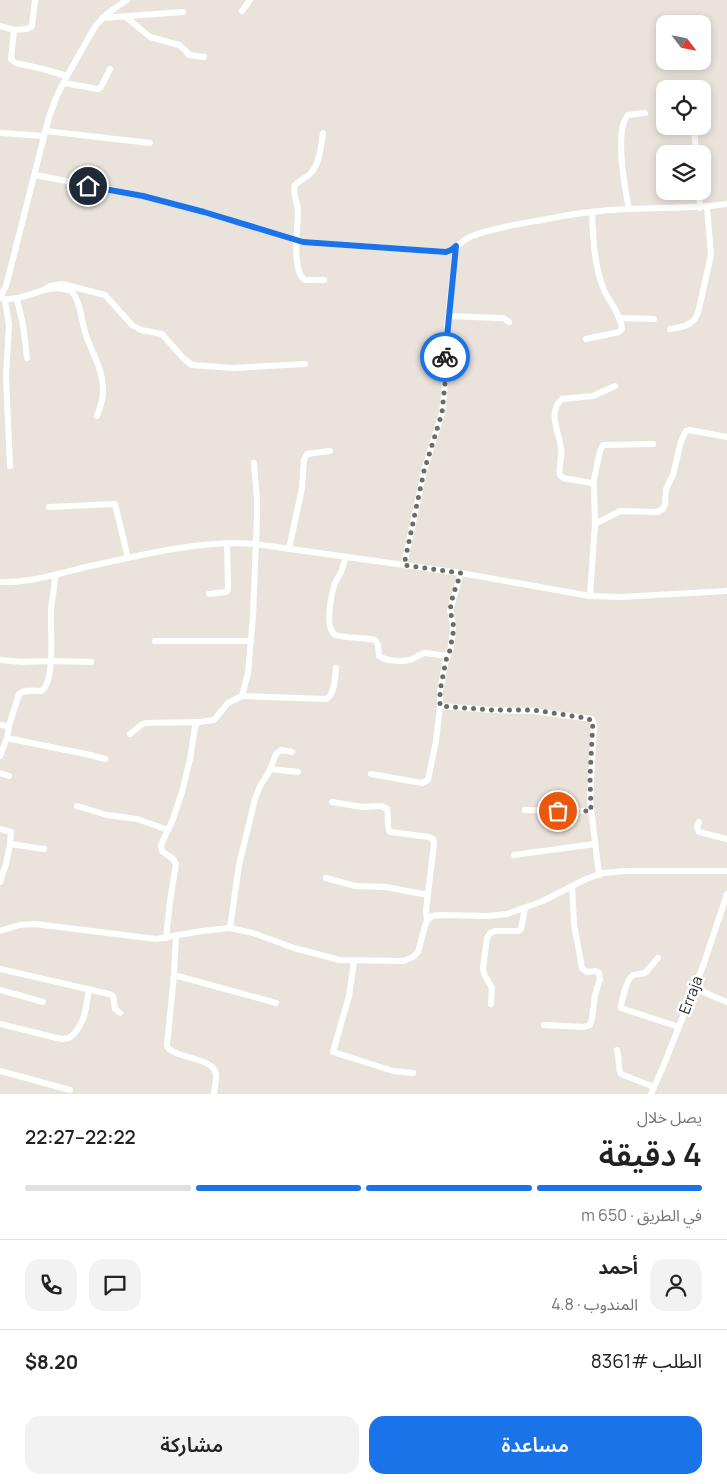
<!DOCTYPE html>
<html lang="ar">
<head>
<meta charset="utf-8">
<style>
	:root { --surface:#fff; --page:#f2f2f2; --text:#222; --muted:#767676; --line:#e0e0e0; --accent:#1a73e8 }
	body { margin:0; font-family:Manrope,"Noto Sans Arabic",sans-serif; background:var(--page); color:var(--text); direction:rtl; height:100vh; display:flex; flex-direction:column; font-size:19px; white-space:nowrap }
	* { box-sizing:border-box; margin:0 }
	p { font-size:16px; color:var(--muted) }
	.icon { flex:none; width:28px; height:28px; fill:none; stroke:currentColor; stroke-width:2; stroke-linecap:round; stroke-linejoin:round }
	.map { position:relative; height:1094px; overflow:hidden; direction:ltr }
	.side { display:flex; flex-direction:column; background:var(--surface); flex:1 }
	.side>* { flex:none }
	.needle { width:32px; rotate:122deg }
	.fabs { position:absolute; left:656px; top:15px; display:grid; gap:10px }
	.fabs a { display:grid; place-items:center; width:55px; height:55px; border-radius:10px; background:var(--surface); box-shadow:0 2px 8px #0003; font-size:25px }
	.pin { position:absolute; display:grid; place-items:center; width:42px; height:42px; color:#fff; margin:-21px; border:2px solid #fff; border-radius:50%; box-shadow:0 1px 5px #0007 }
	.courier { position:absolute; display:grid; place-items:center; width:50px; height:50px; margin:-25px; border:4px solid #1a73e8; border-radius:50%; background:#fff; color:#222; box-shadow:0 1px 6px #0007 }
	.headline em { font-style:normal; font-weight:600 }
	.headline div { display:flex; flex-direction:column-reverse }
	.headline { display:flex; align-items:center; justify-content:space-between; height:85px; padding:0 25px }
	h1 { font-size:32px; font-weight:600; line-height:38px }
	.bar { display:grid; grid-template-columns:repeat(4,1fr); gap:8px 5px; align-content:center; height:60px; padding:0 25px }
	.bar i { height:6px; border-radius:4px; background:var(--line) }
	.bar .current { background:var(--accent) }
	.bar p { grid-column:span 4 }
	.line { display:flex; align-items:center; gap:12px; padding:0 25px; border-top:1px solid var(--line) }
	.line div { flex:1 }
	.round { display:grid; place-items:center; flex:none; width:52px; height:52px; border-radius:15px; background:var(--page) }
	.button { display:flex; gap:10px; margin-top:auto; padding:10px 25px }
	.button a { flex:1; height:58px; border-radius:15px; background:var(--accent); color:#fff; font-size:20px; font-weight:600; line-height:58px; text-align:center }
	.button a+a { background:var(--page); color:var(--text) }
	.map>svg:first-child { display:block }
	.lines { fill:none; stroke-linecap:round; stroke-linejoin:round }
	.minor { stroke:#fff; stroke-width:6 }
	.done { stroke:#6d6a68; stroke-width:5; stroke-dasharray:0 9 }
	.route { stroke:#1a73e8; stroke-width:6 }
	.labels { text-anchor:middle; stroke-width:5; stroke-linejoin:round; paint-order:stroke }
	.street-label { font-size:15px; fill:#292929; stroke:#fff }
</style>
</head>
<body>
<div class="map">
<svg width="727" height="1094" viewBox="0 0 727 1094">
	<rect width="100%" height="100%" fill="#eae3dc"/>
	<g class="lines">
		<g class="minor">
			<polyline points="35,0 32,26 27,29 14,30 11,59 16,63 43,69 67,76"/>
			<polyline points="242,11 250,0"/>
			<polyline points="126,17 150,37 179,45 184,49 189,55 204,57"/>
			<polyline points="102,18 183,12"/>
			<polyline points="0,26 14,30"/>
			<polyline points="64,83 98,89 101,87 110,69"/>
			<polyline points="694,126 696,154"/>
			<polyline points="45,131 150,143"/>
			<polyline points="0,133 44,136"/>
			<path d="M323,133C321,145 320,163 311,173C306,178 300,180 295,185C292,195 298,202 298,212C298,227 291,271 305,280H324"/>
			<path d="M35,175L143,196L204,212L303,242L446,252C456,249 462,240 472,236C493,228 519,224 542,220C570,214 600,210 628,209C662,207 694,209 727,204"/>
			<polyline points="699,191 700,208"/>
			<path d="M629,209C625,189 614,130 628,115L645,113"/>
			<polyline points="44,290 50,286 62,284 105,295 132,325 141,330 162,334 184,359 192,365 233,368 305,364"/>
			<polyline points="0,297 6,286 49,117 56,98 67,76 96,25 108,13 127,0"/>
			<path d="M0,298C22,304 46,282 68,290C71,291 74,294 76,298C82,310 82,326 87,338C93,354 102,369 103,386C104,396 101,406 97,416"/>
			<polyline points="17,299 23,325 27,358"/>
			<polyline points="5,300 9,325 6,377 10,466"/>
			<polyline points="449,316 497,318 503,318 509,322"/>
			<polyline points="619,318 654,319"/>
			<path d="M670,329C682,327 693,326 698,313L711,255L707,207"/>
			<path d="M586,339L619,332L622,329C621,315 610,303 604,290C594,266 593,238 592,212"/>
			<polyline points="593,484 600,451 603,445 653,444"/>
			<polyline points="49,507 115,504 128,558"/>
			<polyline points="595,524 620,511 657,512 663,509 665,504 666,489 673,475 681,441 686,431 690,430 727,437"/>
			<polyline points="289,549 302,488 304,460 307,454 330,451"/>
			<path d="M346,557C344,562 343,567 341,572C339,577 335,581 334,586C331,596 324,630 336,635C348,639 363,637 375,640L378,645L379,656C386,661 401,662 409,660C415,659 419,654 425,653L448,656"/>
			<polyline points="404,565 424,471 442,413 444,396 447,328 456,246"/>
			<path d="M0,582C29,583 58,574 86,567C142,555 198,540 255,544L461,573L590,596L621,597L727,591"/>
			<polyline points="209,594 226,592 228,590 227,543"/>
			<path d="M590,596L595,524L594,486L592,483L563,478L560,475C558,466 563,457 561,448C559,432 547,412 562,399L593,396L615,386"/>
			<polyline points="155,641 251,641"/>
			<polyline points="0,660 22,662 50,661 91,662"/>
			<path d="M242,696L326,699C335,695 335,677 336,668"/>
			<polyline points="440,706 492,710 533,711 592,719 594,725 590,800 599,875"/>
			<path d="M0,725L9,726L19,694C25,689 33,691 41,691C56,683 50,626 51,610C52,598 55,587 55,575"/>
			<polyline points="9,726 7,738 90,755 105,759"/>
			<polyline points="130,734 141,725 146,723 198,722"/>
			<polyline points="0,756 7,738"/>
			<polyline points="271,769 298,772"/>
			<polyline points="0,773 9,776"/>
			<polyline points="371,774 422,783 428,780 436,741 440,706 440,691 446,659 451,647 453,631 453,625 450,610 461,573"/>
			<path d="M332,802L362,807L381,806L387,809C389,816 386,827 390,832L429,837L433,839L434,844L426,910L427,921"/>
			<polyline points="77,806 107,815 137,819 168,830"/>
			<polyline points="525,810 591,811"/>
			<polyline points="699,822 697,828 699,832 727,839"/>
			<polyline points="0,829 11,832 10,844"/>
			<polyline points="514,855 595,844"/>
			<polyline points="326,878 355,886 386,887 428,895"/>
			<polyline points="0,882 6,864 10,844 44,849"/>
			<polyline points="230,928 239,865 255,799 260,786 269,772 276,754 281,750 292,752"/>
			<polyline points="0,931 19,925 35,924 156,939 202,931 230,928 253,933 294,948 340,960 403,961 413,957 418,952 425,926 427,921 432,916 441,915 488,916 507,914 543,901 586,879 603,873 626,871 727,871"/>
			<path d="M176,936L174,975L167,1045L168,1048C178,1059 213,1057 216,1074C217,1080 214,1088 214,1094"/>
			<path d="M166,938L170,901L176,864L173,859L162,851L161,845L173,819L182,792L190,759L195,727C198,719 207,722 214,720L228,703L242,696L248,673L253,616L257,517V500L254,463"/>
			<path d="M658,958L645,973C641,974 635,974 632,976C627,979 621,1002 621,1008L679,1027"/>
			<polyline points="354,961 349,996 333,1052 393,1071 413,1073"/>
			<polyline points="0,969 109,994 113,996 115,1009 120,1013"/>
			<polyline points="174,975 276,1003"/>
			<polyline points="694,988 727,1002"/>
			<polyline points="0,990 43,1002"/>
			<polyline points="491,1004 492,988 484,974 483,968 487,938 490,933 495,931 518,931 521,929 525,908"/>
			<path d="M0,1024L61,1039L69,1038C85,1027 86,1007 89,989"/>
			<polyline points="544,1025 584,1027 590,1025 592,1018 595,995 600,979 599,973 595,971 587,972 582,968 574,924 572,886"/>
			<path d="M617,1050C620,1058 617,1067 621,1074L654,1087"/>
			<polyline points="0,1071 70,1090"/>
			<polyline points="651,1094 663,1067 703,966 727,894"/>
		</g>
	</g>
	<g class="lines">
		<polyline class="done" points="445,357 445,383 442,413 424,471 404,565 461,573 453,595 450,610 454,628 450,650 446,660 440,691 440,706 492,710 533,710 586,718 593,721 590,777 591,811 558,811"/>
		<polyline class="route" points="88,186 143,196 204,212 303,242 446,252 451,250 456,246 445,357"/>
	</g>
	<g class="labels">
		<g class="street-label">
			<text transform="translate(691 995) rotate(-69)" y="5">Erraja</text>
		</g>
	</g>
</svg>
<div class="fabs">
<a><svg class="needle" viewBox="-14 -14 28 28"><path d="M0-13l5 13h-10z" fill="#e53935"/><path d="M0 13l5-13h-10z" fill="#767676"/></svg></a>
<a><svg class="icon" aria-label="locate" viewBox="0 0 24 24"><circle cx="12" cy="12" r="6"/><path d="M12 2v4M12 18v4M2 12h4M18 12h4"/></svg></a>
<a><svg class="icon" aria-label="layers" viewBox="0 0 24 24"><path d="M12 4l9 5-9 5-9-5zM3 14l9 5 9-5"/></svg></a>
</div>
<div class="pin" style="left:558px;top:811px;background:#ea580c"><svg class="icon" aria-label="bag" viewBox="0 0 24 24"><path d="M5 8h14l-1 12H6zM9 8a3 3 0 0 1 6 0"/></svg></div>
<div class="pin" style="left:88px;top:186px;background:#1f2937"><svg class="icon" aria-label="home" viewBox="0 0 24 24"><path d="M3 11l9-7 9 7M6 9v11h12V9"/></svg></div>
<div class="courier" style="left:445px;top:357px"><svg class="icon" aria-label="bike" viewBox="0 0 24 24"><circle cx="6" cy="16" r="4"/><circle cx="18" cy="16" r="4"/><path d="M6 16l4-8h5l3 8M10 8l3 8H6M13 5h3"/></svg></div>
</div>
<section class="side">
<div class="headline"><div><h1>4 دقيقة</h1><p>يصل خلال</p></div><em>22:22–22:27</em></div>
<div class="bar"><i class="current"></i><i class="current"></i><i class="current"></i><i></i><p>في الطريق · 650 m</p></div>
<div class="line" style="height:90px"><a class="round"><svg class="icon" aria-label="person" viewBox="0 0 24 24"><circle cx="12" cy="8" r="4"/><path d="M4 21q1-7 8-7t8 7"/></svg></a><div><b>أحمد</b><p>المندوب · 4.8</p></div><a class="round"><svg class="icon" aria-label="chat" viewBox="0 0 24 24"><path d="M4 5h16v11H9l-5 4z"/></svg></a><a class="round"><svg class="icon" aria-label="phone" viewBox="0 0 24 24"><path d="M5 4h4l2 5-3 2q2 4 5 5l2-3 5 2v4C11 20 4 13 5 4z"/></svg></a></div>
<div class="line" style="height:65px"><div>الطلب #8361</div><b>$8.20</b></div>
<div class="button"><a>مساعدة</a><a>مشاركة</a></div>
</section>
</body>
</html>
